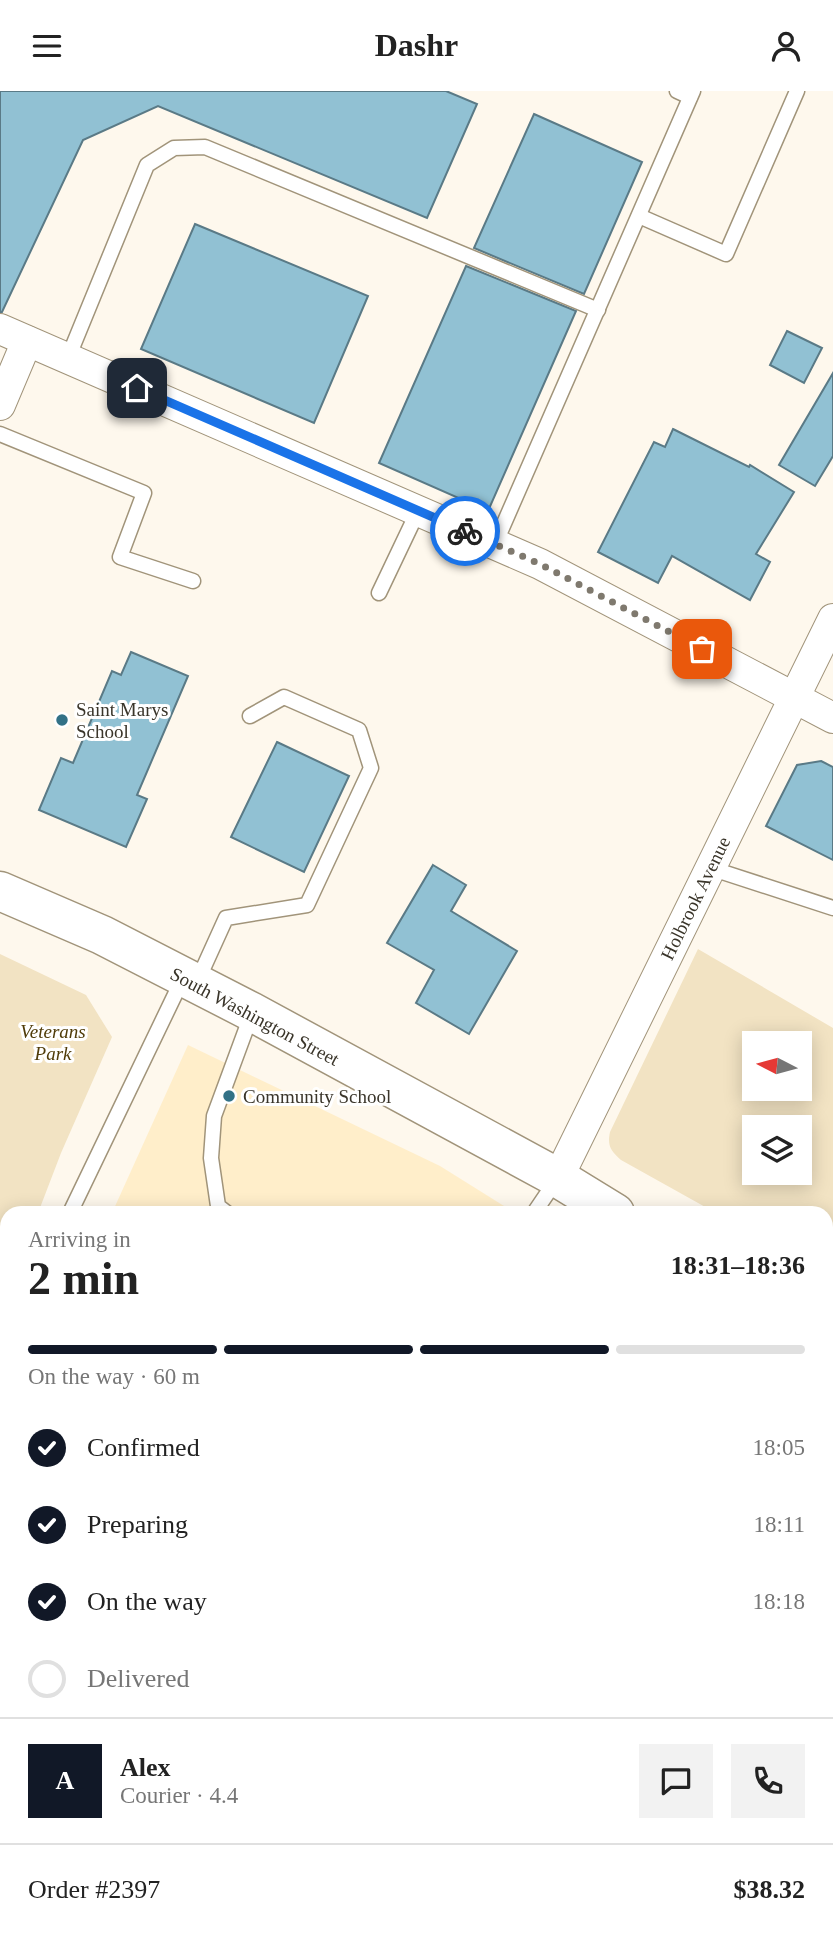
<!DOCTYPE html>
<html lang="en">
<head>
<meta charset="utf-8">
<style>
	:root { --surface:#fff; --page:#f2f2f2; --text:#222; --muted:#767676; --line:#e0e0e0; --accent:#111827 }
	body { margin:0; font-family:Georgia,serif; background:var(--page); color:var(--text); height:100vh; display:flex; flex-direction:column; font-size:26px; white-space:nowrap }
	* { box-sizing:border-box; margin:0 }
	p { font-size:23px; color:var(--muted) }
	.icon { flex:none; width:38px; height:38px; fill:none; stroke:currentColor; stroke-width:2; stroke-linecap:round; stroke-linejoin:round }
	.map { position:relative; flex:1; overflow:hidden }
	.details { position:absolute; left:0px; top:1115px; width:833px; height:744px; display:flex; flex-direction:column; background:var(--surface); border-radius:21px 21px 0 0; box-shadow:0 4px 18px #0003 }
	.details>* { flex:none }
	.needle { width:46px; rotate:276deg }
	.tools { position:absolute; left:742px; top:940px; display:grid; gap:14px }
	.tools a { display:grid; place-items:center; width:70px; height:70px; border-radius:0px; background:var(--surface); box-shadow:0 4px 18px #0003; font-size:35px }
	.pin { position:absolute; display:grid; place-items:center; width:60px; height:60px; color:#fff; margin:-30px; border-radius:14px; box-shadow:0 4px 10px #0006 }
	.courier { position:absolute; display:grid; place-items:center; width:70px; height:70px; margin:-35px; border:5px solid #1a73e8; border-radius:50%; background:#fff; color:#222; box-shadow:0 2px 9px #0007 }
	.summary em { font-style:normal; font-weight:700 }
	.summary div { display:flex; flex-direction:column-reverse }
	.summary { display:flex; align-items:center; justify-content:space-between; height:119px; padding:0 28px }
	h1 { font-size:46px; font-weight:700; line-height:52px }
	.bar { display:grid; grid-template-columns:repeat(4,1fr); gap:10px 7px; align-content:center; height:84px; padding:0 28px }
	.bar i { height:9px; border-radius:5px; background:var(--line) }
	.bar .on { background:var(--accent) }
	.bar p { grid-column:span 4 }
	.line { display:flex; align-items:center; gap:18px; padding:0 28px; border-top:2px solid var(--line) }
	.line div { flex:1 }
	.round { display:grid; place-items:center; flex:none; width:74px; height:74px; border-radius:0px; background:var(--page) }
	ol { padding:0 28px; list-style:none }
	li { display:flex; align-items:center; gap:21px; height:77px }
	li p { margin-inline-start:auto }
	li .icon { padding:7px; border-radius:50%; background:var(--accent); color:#fff; stroke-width:4 }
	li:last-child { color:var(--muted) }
	li i { width:38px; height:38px; border:4px solid var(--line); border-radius:50% }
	header { display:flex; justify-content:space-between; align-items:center; height:91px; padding:0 28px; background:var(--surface); font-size:32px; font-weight:700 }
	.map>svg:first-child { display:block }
	.built { fill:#ffeeca }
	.green { fill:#f2e3c3; fill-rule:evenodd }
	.building { fill:#91c1d3; stroke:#5a7a86; stroke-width:2 }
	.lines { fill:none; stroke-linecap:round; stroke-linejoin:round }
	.service-casing { stroke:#a1947a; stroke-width:17 }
	.minor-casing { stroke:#a1947a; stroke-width:32 }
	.secondary-casing { stroke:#a1947a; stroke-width:41 }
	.service { stroke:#fff; stroke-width:14 }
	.minor { stroke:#fff; stroke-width:30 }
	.secondary { stroke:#fff; stroke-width:38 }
	.done { stroke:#7f796e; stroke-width:7; stroke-dasharray:0 12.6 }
	.route { stroke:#1a73e8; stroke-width:9 }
	.poi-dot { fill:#327186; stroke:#fff; stroke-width:2.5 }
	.labels { text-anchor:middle; stroke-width:6; stroke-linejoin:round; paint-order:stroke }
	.poi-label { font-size:19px; fill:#3a352a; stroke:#fff; text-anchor:start }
	.street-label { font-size:19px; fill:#3a352a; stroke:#fff }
	.park-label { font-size:19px; font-style:italic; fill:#503c09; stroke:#fff }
</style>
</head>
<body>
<header><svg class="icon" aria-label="menu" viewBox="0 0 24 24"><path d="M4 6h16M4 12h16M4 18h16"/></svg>Dashr<svg class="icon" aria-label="person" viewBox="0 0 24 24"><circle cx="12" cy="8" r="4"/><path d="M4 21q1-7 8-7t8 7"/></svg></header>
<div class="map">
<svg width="833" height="1857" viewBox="0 0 833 1857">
	<rect width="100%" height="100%" fill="#fef8ed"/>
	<g class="built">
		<polygon points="188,954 440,1075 515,1122 112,1122"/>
		<polygon points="826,1286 833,1290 833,1784 826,1781"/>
		<polygon points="7,1472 7,1852 399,1852 398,1857 0,1857 0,1497"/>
	</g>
	<g class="green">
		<path d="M698,858L833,937V1186L826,1182V1122H716L621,1069C611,1060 607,1055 610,1041ZM800,952V998H754V952ZM800,1036V1082H754V1036Z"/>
		<polygon points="0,863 86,904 112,946 61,1062 38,1122 7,1122 7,1179 0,1182"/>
		<polygon points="826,1781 833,1783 833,1857 705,1857 707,1852 826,1852"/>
		<polygon points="0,1784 7,1786 7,1851 0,1849"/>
	</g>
	<g class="building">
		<polygon points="0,0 446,0 477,13 427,127 158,15 83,49 2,221 0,221"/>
		<polygon points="534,23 642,71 584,203 474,157"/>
		<polygon points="195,133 368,205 314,332 141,258"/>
		<polygon points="466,175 576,220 488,420 379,372"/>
		<polygon points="787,240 822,257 804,292 770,274"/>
		<polygon points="833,282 833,365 815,395 779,374"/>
		<polygon points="673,338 749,376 750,374 794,401 756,463 770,471 750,509 672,465 658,492 598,461 654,351 665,356"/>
		<polygon points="131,561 188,585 137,704 147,708 126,756 39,719 61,667 73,672 112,580 121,584"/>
		<polygon points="277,651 349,685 304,781 231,746"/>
		<polygon points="821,670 833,676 833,769 766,735 797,674"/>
		<polygon points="433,774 466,794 451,820 517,860 469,943 416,912 434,879 387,852"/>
	</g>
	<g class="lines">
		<g class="service-casing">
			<g id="service">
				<polyline points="677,0 690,6"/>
				<polyline points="639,125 726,163 797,0"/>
				<polyline points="68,267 147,74 174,57 205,56 598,219"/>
				<polyline points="0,343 144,402 120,466 193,490"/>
				<polyline points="495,453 693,0"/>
				<polyline points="379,502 418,420"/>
				<polyline points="710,777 833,817"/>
				<polyline points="197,891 226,827 307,814 371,677 359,639 284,606 250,625"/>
				<polyline points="70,1122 183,887"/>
				<polyline points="227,1122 218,1115 211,1067 214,1025 252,922"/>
				<polyline points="534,1122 557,1088"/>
			</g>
		</g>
		<g class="minor-casing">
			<g id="minor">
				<polyline points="0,238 540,473 833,627"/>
				<polyline points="0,314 27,250"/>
				<polyline points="558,1087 833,528"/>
				<polyline points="429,1857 430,1852"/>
			</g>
		</g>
		<g class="secondary-casing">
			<g id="secondary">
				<polyline points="0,800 102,844 252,921 558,1087 615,1122"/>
				<polyline points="826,1233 833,1237"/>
			</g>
		</g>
		<use href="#service" class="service"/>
		<use href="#minor" class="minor"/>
		<use href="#secondary" class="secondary"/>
	</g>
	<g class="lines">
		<polyline class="done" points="465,440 540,473 702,558"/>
		<polyline class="route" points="137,297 465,440"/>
	</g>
	<g class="poi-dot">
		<circle cx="62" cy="629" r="7"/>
		<circle cx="229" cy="1005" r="7"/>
	</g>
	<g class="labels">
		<g class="poi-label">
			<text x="76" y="625">Saint Marys<tspan x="76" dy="22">School</tspan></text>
			<text x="243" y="1012">Community School</text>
		</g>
		<g class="street-label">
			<text transform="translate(695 807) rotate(-64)" y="7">Holbrook Avenue</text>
			<text transform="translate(255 925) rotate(28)" y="7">South Washington Street</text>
		</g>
		<g class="park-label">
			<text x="53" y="947">Veterans<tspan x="53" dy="22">Park</tspan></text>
		</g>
	</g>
</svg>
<div class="tools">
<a><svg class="needle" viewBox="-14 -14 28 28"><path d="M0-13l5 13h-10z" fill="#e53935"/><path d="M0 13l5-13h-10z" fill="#767676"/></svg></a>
<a><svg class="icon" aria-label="layers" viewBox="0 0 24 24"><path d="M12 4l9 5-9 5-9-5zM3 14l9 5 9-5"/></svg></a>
</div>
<div class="pin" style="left:702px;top:558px;background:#ea580c"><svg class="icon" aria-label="bag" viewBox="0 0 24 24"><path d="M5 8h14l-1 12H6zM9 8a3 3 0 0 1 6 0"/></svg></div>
<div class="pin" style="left:137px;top:297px;background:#1f2937"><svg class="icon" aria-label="home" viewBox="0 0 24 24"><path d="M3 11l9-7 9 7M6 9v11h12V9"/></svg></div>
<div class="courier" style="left:465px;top:440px"><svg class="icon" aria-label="bike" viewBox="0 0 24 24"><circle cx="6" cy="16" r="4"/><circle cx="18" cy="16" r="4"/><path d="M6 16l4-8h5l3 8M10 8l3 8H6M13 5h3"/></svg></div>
<section class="details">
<div class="summary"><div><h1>2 min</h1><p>Arriving in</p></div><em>18:31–18:36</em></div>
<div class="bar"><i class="on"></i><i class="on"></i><i class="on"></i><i></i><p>On the way · 60 m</p></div>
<ol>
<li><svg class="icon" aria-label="check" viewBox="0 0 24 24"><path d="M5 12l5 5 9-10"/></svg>Confirmed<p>18:05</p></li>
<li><svg class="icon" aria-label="check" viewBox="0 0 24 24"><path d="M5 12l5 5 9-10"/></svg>Preparing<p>18:11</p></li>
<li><svg class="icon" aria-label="check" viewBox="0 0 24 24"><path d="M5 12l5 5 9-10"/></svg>On the way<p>18:18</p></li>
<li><i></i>Delivered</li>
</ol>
<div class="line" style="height:126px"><b class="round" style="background:var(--accent);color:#fff">A</b><div><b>Alex</b><p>Courier · 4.4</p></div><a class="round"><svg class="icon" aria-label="chat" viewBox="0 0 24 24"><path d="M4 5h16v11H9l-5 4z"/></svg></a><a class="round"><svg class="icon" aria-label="phone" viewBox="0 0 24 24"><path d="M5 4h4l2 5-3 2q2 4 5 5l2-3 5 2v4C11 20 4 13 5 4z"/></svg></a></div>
<div class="line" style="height:91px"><div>Order #2397</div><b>$38.32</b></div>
</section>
</div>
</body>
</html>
